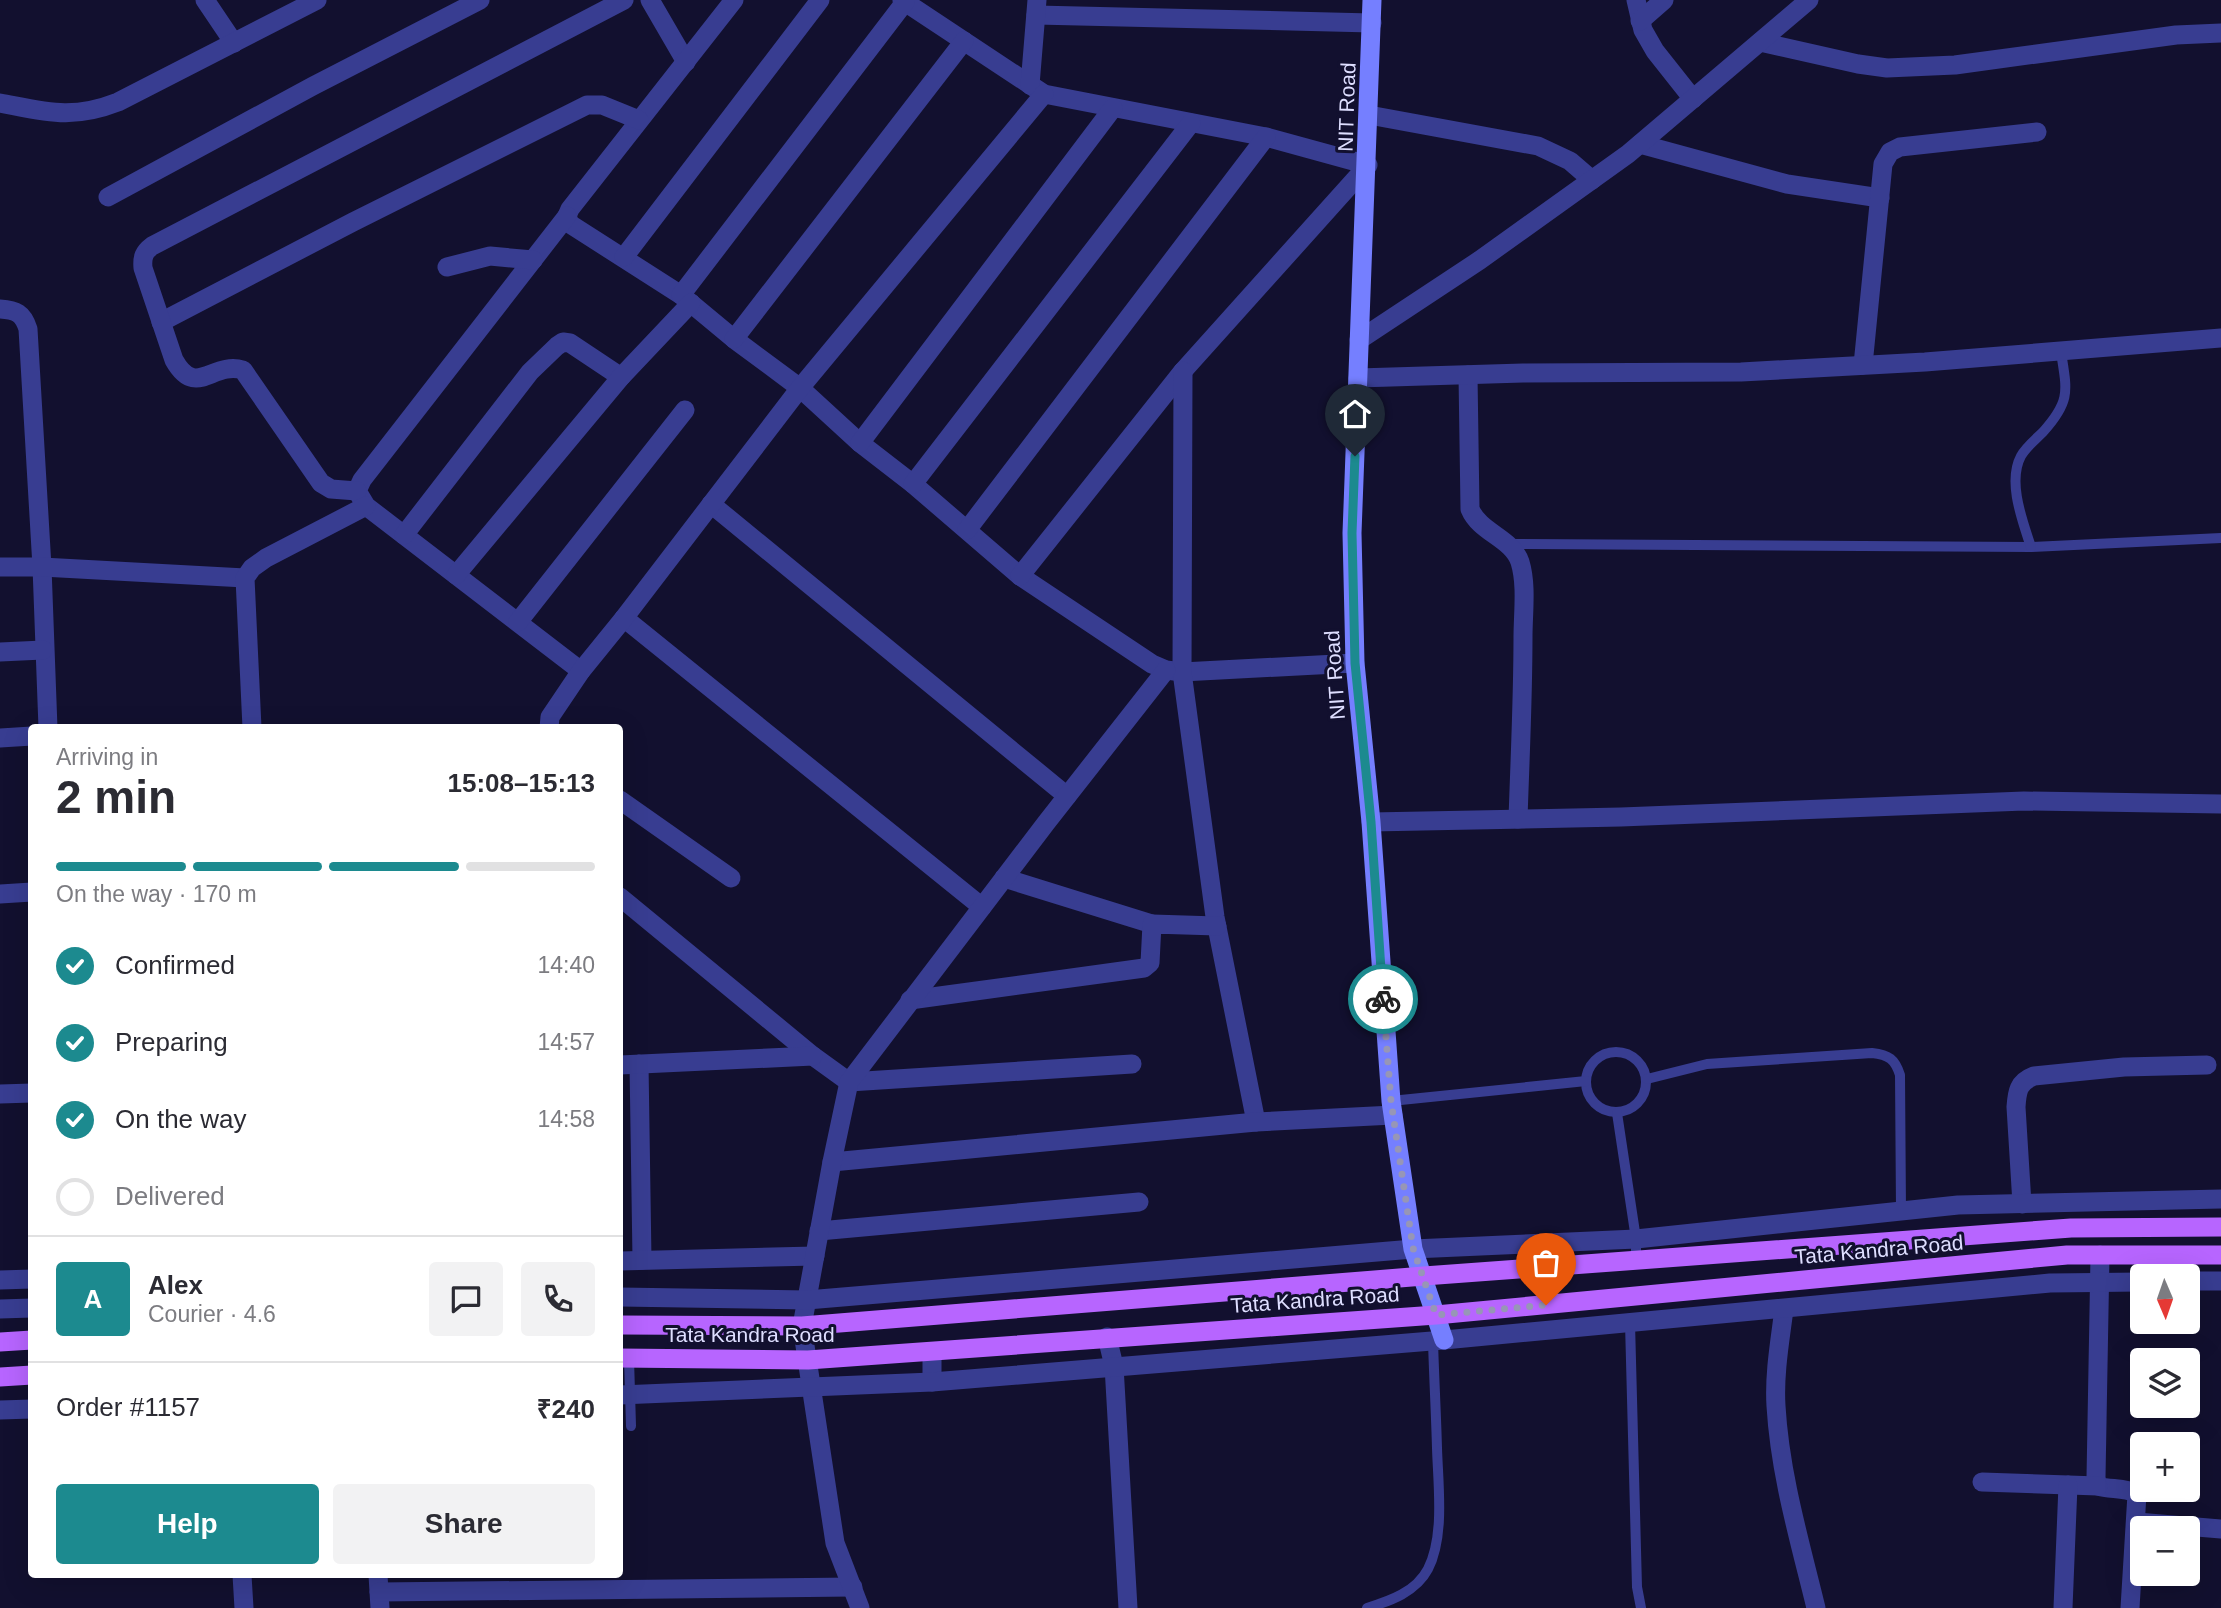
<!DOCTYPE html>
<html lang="en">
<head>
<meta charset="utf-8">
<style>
	:root { --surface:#fff; --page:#f2f2f3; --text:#2b2b33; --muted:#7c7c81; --line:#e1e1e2; --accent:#1c8a8f }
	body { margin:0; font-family:Arial,sans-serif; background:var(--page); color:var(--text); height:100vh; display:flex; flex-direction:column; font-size:26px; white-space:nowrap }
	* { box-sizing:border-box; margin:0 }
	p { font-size:23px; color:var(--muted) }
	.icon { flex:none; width:38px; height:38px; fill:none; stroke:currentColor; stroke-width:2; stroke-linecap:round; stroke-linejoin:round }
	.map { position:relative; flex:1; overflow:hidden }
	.side { position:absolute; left:28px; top:724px; width:595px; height:854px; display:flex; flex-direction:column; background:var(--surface); border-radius:7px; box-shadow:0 7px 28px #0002 }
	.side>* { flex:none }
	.needle { width:46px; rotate:178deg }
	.buttons { position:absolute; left:2130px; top:1264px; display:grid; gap:14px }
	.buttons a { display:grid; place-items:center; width:70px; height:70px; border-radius:7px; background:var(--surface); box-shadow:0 7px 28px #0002; font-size:35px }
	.pin { position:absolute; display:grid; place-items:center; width:60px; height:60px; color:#fff; margin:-72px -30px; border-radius:50% 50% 50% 0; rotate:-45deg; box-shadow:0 0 7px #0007 }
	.pin .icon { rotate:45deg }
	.courier { position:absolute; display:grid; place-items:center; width:70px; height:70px; margin:-35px; border:5px solid #1c8a8f; border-radius:50%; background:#fff; color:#222; box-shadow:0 2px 9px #0007 }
	.headline em { font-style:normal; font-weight:600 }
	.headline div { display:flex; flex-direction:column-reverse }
	.headline { display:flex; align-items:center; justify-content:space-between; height:119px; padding:0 28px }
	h1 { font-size:46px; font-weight:600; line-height:52px }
	.bar { display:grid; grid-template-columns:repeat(4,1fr); gap:10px 7px; align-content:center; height:84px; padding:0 28px }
	.bar i { height:9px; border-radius:5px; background:var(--line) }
	.bar .on { background:var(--accent) }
	.bar p { grid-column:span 4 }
	.line { display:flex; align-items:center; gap:18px; padding:0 28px; border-top:2px solid var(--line) }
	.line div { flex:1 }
	.round { display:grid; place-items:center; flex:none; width:74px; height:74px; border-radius:7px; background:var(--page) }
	ol { padding:0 28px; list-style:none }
	li { display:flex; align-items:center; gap:21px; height:77px }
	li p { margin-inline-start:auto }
	li .icon { padding:7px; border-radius:50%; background:var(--accent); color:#fff; stroke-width:4 }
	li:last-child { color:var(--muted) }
	li i { width:38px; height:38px; border:4px solid var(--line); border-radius:50% }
	.action { display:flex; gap:14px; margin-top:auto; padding:14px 28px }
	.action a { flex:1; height:80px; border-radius:7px; background:var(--accent); color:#fff; font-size:28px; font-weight:600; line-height:80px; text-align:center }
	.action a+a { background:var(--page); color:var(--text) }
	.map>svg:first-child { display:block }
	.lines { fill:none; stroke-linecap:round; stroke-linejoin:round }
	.service { stroke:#383d91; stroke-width:10 }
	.minor { stroke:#383d91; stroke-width:19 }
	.tertiary { stroke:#383d91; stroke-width:19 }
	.secondary { stroke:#757fff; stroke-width:19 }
	.primary { stroke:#b765ff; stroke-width:19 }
	.done { stroke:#9796b6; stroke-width:7; stroke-dasharray:0 12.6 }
	.route { stroke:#1c8a8f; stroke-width:9 }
	.labels { text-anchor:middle; stroke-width:6; stroke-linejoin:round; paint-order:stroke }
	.street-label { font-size:21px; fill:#dedeff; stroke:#12102f }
</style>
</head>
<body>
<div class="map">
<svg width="2221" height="1608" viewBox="0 0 2221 1608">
	<rect width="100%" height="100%" fill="#12102f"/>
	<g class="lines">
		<g class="service">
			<polyline points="1506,544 2031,547 2221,538"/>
			<path d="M2031,547C2023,522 2007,482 2021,456C2026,447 2036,439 2043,432C2071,401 2067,391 2061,352"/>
			<circle cx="1616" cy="1082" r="30"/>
			<path d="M1647,1079L1707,1064L1872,1053C1889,1055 1895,1059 1900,1075L1901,1211"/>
			<polyline points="1391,1101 1586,1081"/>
			<polyline points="1617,1113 1636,1239 1636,1260"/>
			<polyline points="1630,1323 1637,1587 1641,1608"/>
			<polyline points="629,1359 631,1426"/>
			<path d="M1367,1608C1390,1601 1416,1592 1428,1569C1445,1536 1438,1484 1437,1448C1436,1412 1434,1376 1433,1341"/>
		</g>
		<g class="minor">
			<polyline points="205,0 234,43"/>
			<polyline points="650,0 686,62"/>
			<polyline points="734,0 570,209 567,216 570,224 681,295 734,339 800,388 860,443 913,484 1020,576 1152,664 1166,670 1182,672 1355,663"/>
			<polyline points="902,0 1044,94 1266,137 1368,165 1183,371 1020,576"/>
			<polyline points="1636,0 1643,30 1655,51 1693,99"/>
			<polyline points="1036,15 1372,23"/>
			<polyline points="1640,21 1664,0"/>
			<polyline points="1760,42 1858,64 1887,68 1955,65 2176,35 2221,33"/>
			<polyline points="1030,85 1037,0"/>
			<path d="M0,103C47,112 72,120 118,102L317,0"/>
			<polyline points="1369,115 1538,146 1570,161 1592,180"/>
			<polyline points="1640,144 1787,184 1880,198"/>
			<polyline points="108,197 313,86 480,0"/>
			<polyline points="567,216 362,480 357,491 366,506 581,671"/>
			<polyline points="624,257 820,0"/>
			<polyline points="447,267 490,256 533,260"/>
			<polyline points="681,295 905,2"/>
			<path d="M0,309C16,310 23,313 28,329L42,567L48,728"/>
			<polyline points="161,322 353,222 587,105 602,105 639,120"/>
			<polyline points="734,339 964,41"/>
			<polyline points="1359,340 1480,260 1628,154 1809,0"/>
			<polyline points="1863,365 1883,164 1890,152 1900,147 2037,132"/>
			<polyline points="1183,371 1182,672 1215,917 1256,1122"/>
			<path d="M1468,375L1470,509C1480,533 1512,538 1520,562C1527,585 1523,613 1523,637C1523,698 1520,758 1518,819"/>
			<polyline points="1358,378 1523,373 1741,372 1925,362 2221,338"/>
			<polyline points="860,443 1113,108"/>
			<polyline points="913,484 1191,123"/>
			<path d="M357,491L331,489L321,483L243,370C212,361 196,399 174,360L143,268C142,257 144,252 152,246L624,0"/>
			<polyline points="711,504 1067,796"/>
			<polyline points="967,530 1266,137"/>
			<polyline points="404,535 530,372 557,346 563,342 570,343 621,377"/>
			<polyline points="0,567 42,567 245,578"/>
			<polyline points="456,575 621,377 691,303"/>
			<polyline points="624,618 982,907"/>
			<polyline points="518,622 685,410"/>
			<polyline points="0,652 43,650"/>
			<polyline points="252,728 245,578 252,568 266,558 366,506"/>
			<polyline points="549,728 550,717 581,671 624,618 800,388 1044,94"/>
			<polyline points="0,738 32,736"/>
			<polyline points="620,800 731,878"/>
			<polyline points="1371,822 1621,817 2024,801 2221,804"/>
			<polyline points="1004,878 1152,924"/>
			<polyline points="0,894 32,892"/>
			<polyline points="620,897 813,1056 849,1082 1132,1064"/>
			<polyline points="910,1000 1144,968 1150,963 1152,924 1217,926"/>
			<polyline points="639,1064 642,1260"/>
			<polyline points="620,1065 813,1056"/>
			<polyline points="0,1094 32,1093"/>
			<polyline points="832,1162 1256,1122 1393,1115"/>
			<path d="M2022,1204L2016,1107C2017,1092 2018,1082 2034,1076L2124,1067L2207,1065"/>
			<polyline points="819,1231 1139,1202"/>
			<path d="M2100,1255L2096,1478L2098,1486C2110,1490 2125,1487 2137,1494L2130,1608"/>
			<polyline points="620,1261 815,1256"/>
			<polyline points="0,1280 32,1279"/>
			<path d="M1784,1309C1780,1341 1774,1374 1776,1406C1780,1475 1800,1542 1816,1608"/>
			<polyline points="1107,1337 1114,1366 1128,1608"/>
			<polyline points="1982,1482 2098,1486"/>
			<polyline points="2137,1522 2221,1529"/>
			<polyline points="242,1575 244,1608"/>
			<polyline points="378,1575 380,1608"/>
			<polyline points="379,1592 853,1587"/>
			<polyline points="860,1608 835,1543 802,1326 832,1162 849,1082 1046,823 1166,670"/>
			<polyline points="2063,1608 2068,1485"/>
		</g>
		<g class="tertiary">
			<polyline points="2188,1281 2221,1281"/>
			<polyline points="620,1297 807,1300 1413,1249 1636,1239 1958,1205 2221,1199"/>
			<polyline points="0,1309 32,1308"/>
			<polyline points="932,1352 932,1382"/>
			<polyline points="620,1395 932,1382 1444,1340 2050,1283 2142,1282"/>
			<polyline points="0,1410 32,1409"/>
		</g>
		<polyline class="secondary" points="1372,0 1352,533 1355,663 1371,822 1391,1101 1413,1249 1444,1340"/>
		<g class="primary">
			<polyline points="620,1325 802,1326 1424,1276 2071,1228 2221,1227"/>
			<polyline points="0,1342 32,1340"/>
			<polyline points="620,1358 808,1360 1436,1315 2067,1255 2221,1255"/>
			<polyline points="0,1377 32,1375"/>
		</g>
	</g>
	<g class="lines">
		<polyline class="done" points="1383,999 1391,1101 1413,1248 1436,1315 1546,1305"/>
		<polyline class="route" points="1355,456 1352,533 1355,663 1371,822 1383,999"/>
	</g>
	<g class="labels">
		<g class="street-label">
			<text transform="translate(1347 107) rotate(-88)" y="7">NIT Road</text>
			<text transform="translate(1335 675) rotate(-94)" y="7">NIT Road</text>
			<text transform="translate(1879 1250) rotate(-5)" y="7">Tata Kandra Road</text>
			<text transform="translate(1315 1300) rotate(-4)" y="7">Tata Kandra Road</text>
			<text x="750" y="1342">Tata Kandra Road</text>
		</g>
	</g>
</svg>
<div class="buttons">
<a><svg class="needle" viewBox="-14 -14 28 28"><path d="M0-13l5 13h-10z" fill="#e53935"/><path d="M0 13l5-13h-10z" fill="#7c7c81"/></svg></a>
<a><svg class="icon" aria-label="layers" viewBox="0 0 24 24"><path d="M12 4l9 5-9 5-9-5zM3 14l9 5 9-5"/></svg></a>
<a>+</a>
<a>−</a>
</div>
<div class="pin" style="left:1546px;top:1305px;background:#ea580c"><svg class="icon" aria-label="bag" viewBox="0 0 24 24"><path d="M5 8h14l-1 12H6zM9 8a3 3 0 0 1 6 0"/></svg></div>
<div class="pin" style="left:1355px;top:456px;background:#1f2937"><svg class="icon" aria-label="home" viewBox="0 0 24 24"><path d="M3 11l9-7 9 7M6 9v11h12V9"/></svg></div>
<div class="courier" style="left:1383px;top:999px"><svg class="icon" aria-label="bike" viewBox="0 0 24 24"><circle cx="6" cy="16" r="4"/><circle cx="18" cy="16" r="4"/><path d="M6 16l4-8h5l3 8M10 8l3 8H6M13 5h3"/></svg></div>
<section class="side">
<div class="headline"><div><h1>2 min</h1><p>Arriving in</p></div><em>15:08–15:13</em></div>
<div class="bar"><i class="on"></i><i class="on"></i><i class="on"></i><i></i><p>On the way · 170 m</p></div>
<ol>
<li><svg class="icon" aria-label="check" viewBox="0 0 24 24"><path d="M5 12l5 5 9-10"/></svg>Confirmed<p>14:40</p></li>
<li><svg class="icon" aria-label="check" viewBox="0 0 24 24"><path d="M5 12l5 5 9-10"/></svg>Preparing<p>14:57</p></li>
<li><svg class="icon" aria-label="check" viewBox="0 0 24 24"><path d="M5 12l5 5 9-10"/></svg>On the way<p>14:58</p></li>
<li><i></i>Delivered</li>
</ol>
<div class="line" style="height:126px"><b class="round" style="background:var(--accent);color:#fff">A</b><div><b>Alex</b><p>Courier · 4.6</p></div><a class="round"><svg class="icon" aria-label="chat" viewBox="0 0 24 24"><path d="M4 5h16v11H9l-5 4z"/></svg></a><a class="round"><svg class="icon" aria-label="phone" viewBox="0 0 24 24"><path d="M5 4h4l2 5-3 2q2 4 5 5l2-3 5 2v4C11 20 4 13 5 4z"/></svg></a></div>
<div class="line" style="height:91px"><div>Order #1157</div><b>₹240</b></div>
<div class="action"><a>Help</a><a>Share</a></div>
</section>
</div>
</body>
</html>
